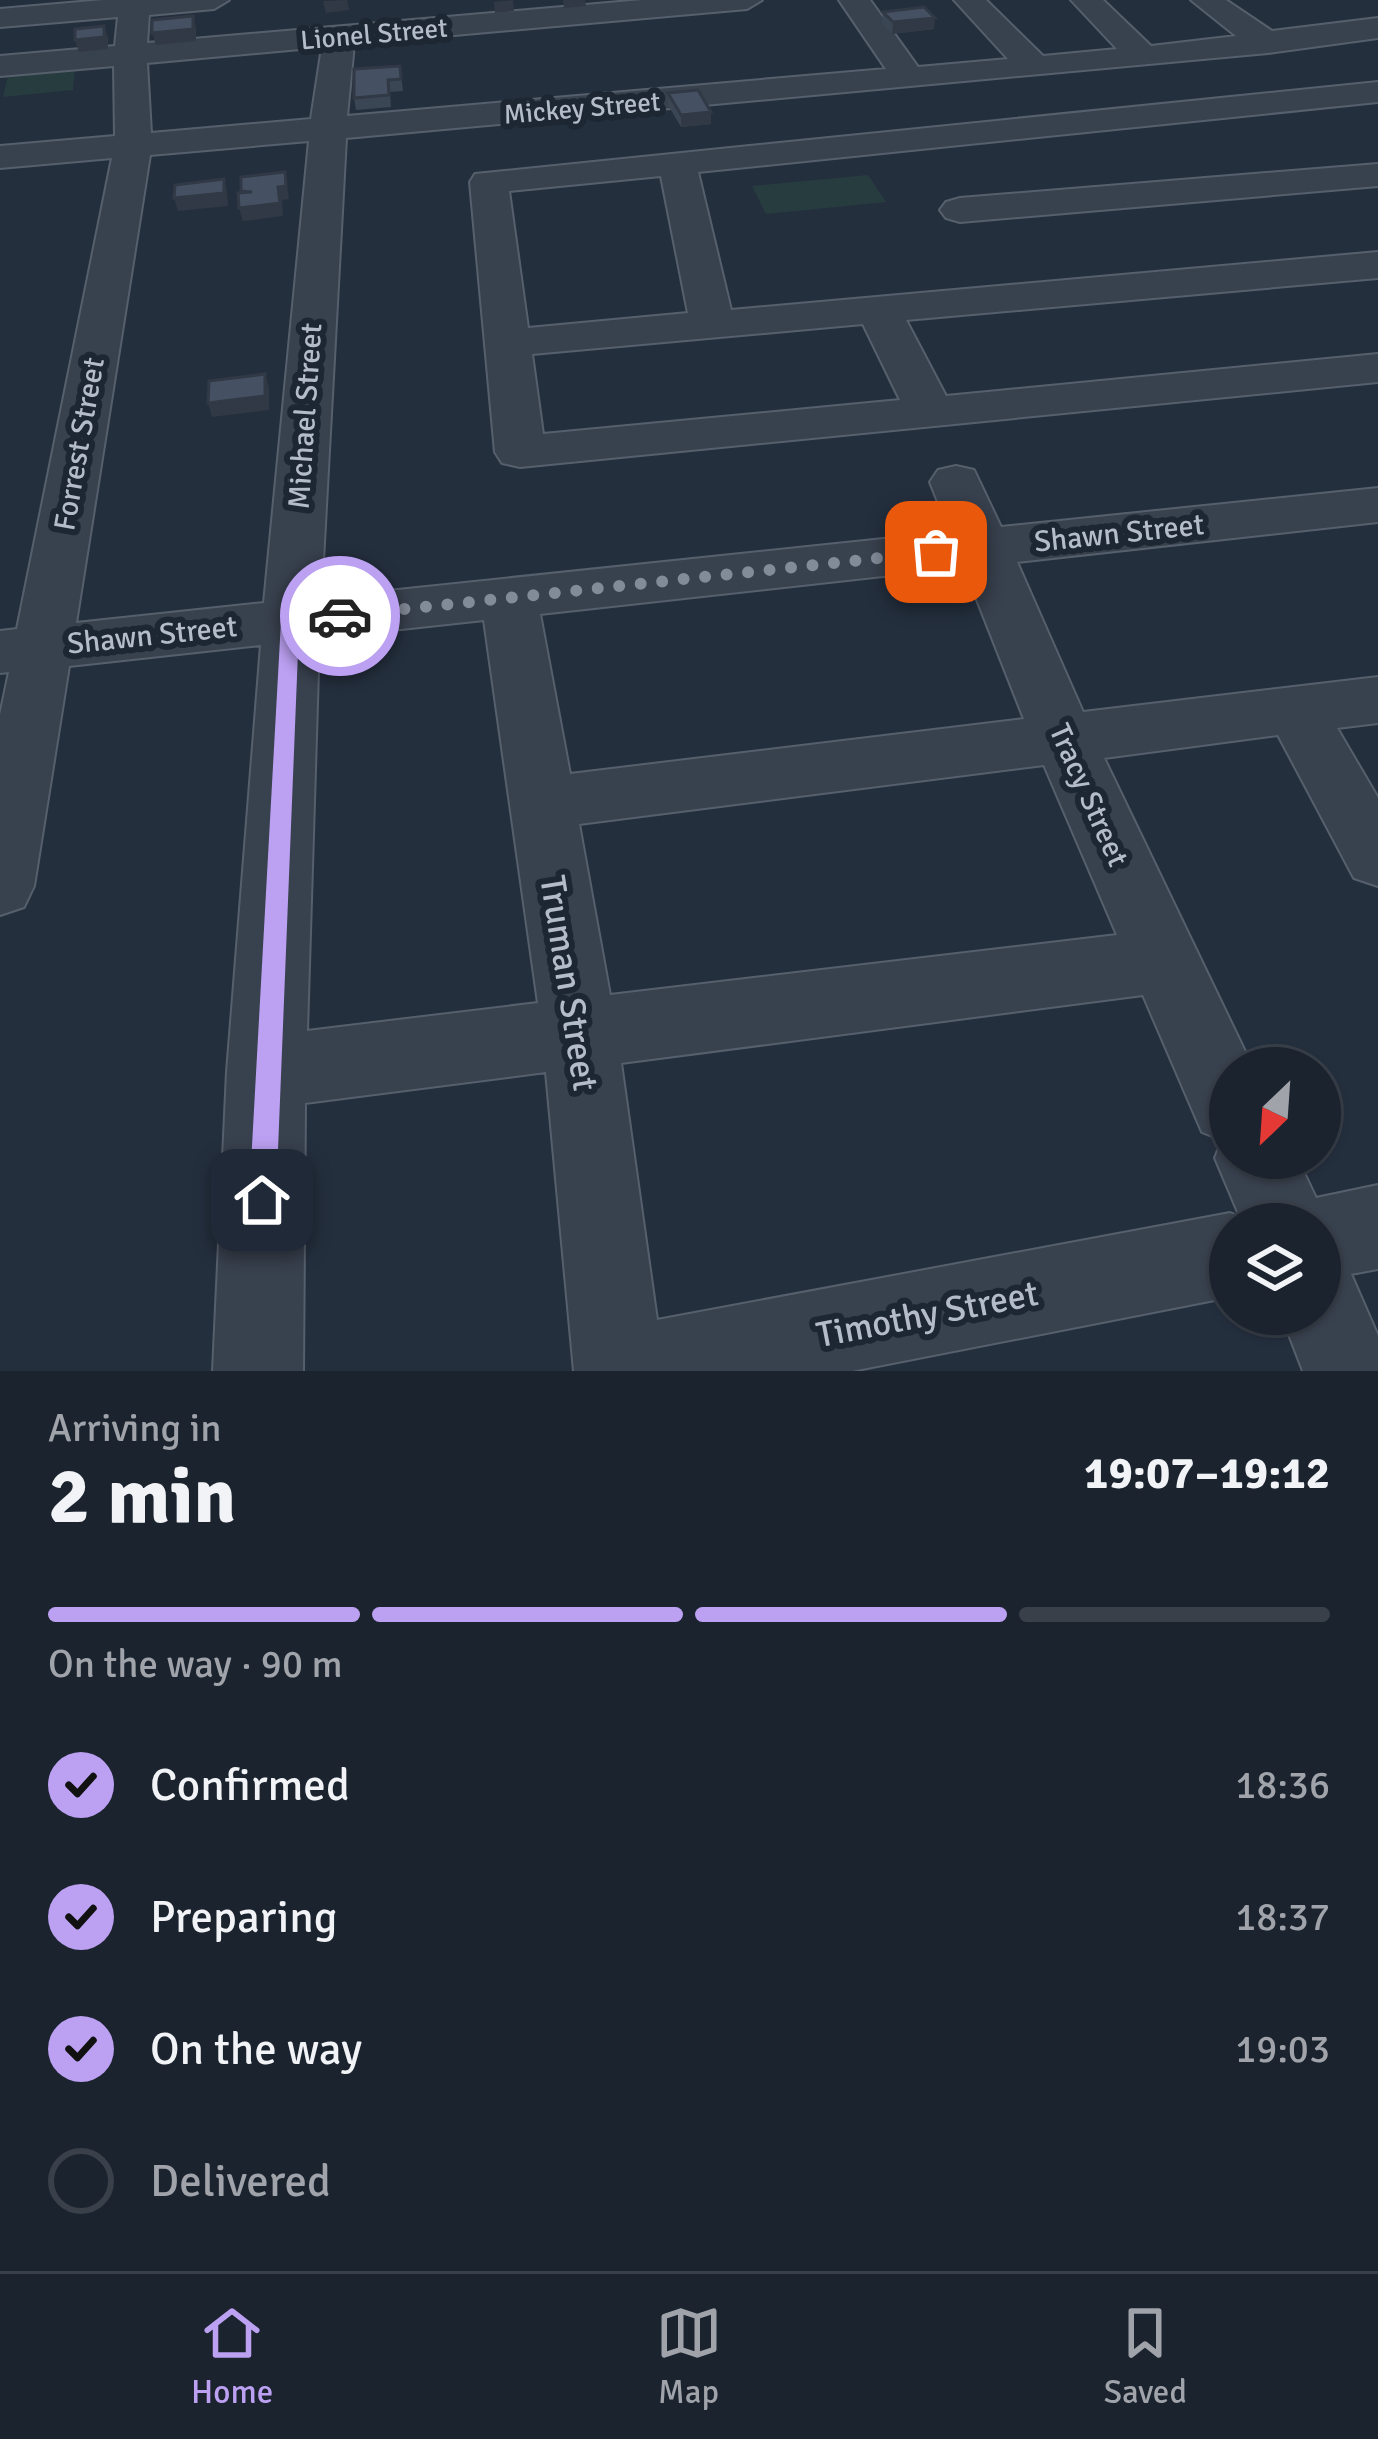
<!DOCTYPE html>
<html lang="en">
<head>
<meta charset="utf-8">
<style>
	:root { --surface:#1b232e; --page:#242b36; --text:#f1f3f6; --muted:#a0a4aa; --line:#39404a; --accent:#bca0f2 }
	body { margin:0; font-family:Signika,sans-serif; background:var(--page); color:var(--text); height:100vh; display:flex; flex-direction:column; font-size:45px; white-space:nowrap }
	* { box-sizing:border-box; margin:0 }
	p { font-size:39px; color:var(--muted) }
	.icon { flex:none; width:66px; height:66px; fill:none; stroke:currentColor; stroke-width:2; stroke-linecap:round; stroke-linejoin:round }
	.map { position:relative; height:1371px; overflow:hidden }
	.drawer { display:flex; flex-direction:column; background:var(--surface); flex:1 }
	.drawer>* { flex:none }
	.needle { width:78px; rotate:205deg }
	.buttons { position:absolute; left:1209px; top:1047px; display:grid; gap:24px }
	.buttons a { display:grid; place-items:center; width:132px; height:132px; border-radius:50%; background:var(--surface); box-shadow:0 3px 9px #0004,0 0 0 3px var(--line); font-size:60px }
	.pin { position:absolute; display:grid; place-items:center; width:102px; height:102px; color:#fff; margin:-51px; border-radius:24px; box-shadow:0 6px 18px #0006 }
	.courier { position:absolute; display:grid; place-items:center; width:120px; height:120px; margin:-60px; border:9px solid #bca0f2; border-radius:50%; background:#fff; color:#222; box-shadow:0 3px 15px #0007 }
	.summary em { font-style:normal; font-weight:700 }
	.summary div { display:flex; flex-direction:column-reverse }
	.summary { display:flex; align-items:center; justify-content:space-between; height:204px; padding:0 48px }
	h1 { font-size:78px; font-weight:700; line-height:90px }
	.bar { display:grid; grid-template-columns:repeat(4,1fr); gap:18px 12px; align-content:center; height:144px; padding:0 48px }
	.bar i { height:15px; border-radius:9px; background:var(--line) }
	.bar .on { background:var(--accent) }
	.bar p { grid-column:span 4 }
	ol { padding:0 48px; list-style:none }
	li { display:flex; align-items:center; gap:36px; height:132px }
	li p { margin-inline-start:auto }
	li .icon { padding:12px; border-radius:50%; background:var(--accent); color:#111; stroke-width:4 }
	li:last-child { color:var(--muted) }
	li i { width:66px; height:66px; border:6px solid var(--line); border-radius:50% }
	.tab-bar { display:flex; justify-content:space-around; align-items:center; height:168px; border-top:3px solid var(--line); background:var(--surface); font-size:33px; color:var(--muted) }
	.tab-bar a { display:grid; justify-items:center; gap:6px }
	.tab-bar .on { color:var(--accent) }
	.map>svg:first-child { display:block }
	.green { fill:#263c3f }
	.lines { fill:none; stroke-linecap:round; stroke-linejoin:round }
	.minor-casing { stroke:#565f6c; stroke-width:4 }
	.minor { fill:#38414e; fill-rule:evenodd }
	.wall { fill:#3b4654 }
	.shaded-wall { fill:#303945 }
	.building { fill:#455162; stroke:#303945; stroke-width:3 }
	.route { fill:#bca0f2 }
	.done { stroke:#828b98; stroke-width:12; stroke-dasharray:0 21.6 }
	.labels { text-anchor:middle; stroke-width:12; stroke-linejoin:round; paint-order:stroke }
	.far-street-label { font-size:27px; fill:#b4bcc9; stroke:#1d2633 }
	.street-label { font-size:30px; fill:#b4bcc9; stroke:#1d2633 }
	.near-street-label { font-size:36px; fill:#b4bcc9; stroke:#1d2633 }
</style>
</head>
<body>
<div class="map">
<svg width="1378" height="1371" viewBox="0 0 1378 1371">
	<rect width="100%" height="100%" fill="#242f3e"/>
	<g class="green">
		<polygon points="75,69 73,90 3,97 8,76"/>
		<polygon points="868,175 886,202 766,214 752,186"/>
	</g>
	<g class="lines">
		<g class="minor-casing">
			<g id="minor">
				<path d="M103,0H229L214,9L149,15L147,43L642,0H762L747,9L354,44L347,116L886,69L839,0H870L918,67L1008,59L954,0H986L1043,56L1117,49L1071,0H1103L1151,46L1236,36L1191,0H1226L1272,31L1378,18V38L1268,53L346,138L321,598L950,532L930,482L938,470L956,466L974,470L1001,527L1378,488V522L1017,562L1083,712L1378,677V723L1337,728L1378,798V886L1354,878L1278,735L1104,758L1253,1068H1230V1158H1297L1316,1198L1378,1185V1269L1351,1274L1378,1336V1371H1303L1281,1314H1320V1224H1230V1297L852,1371H574L546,1072L305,1103L303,1371H213L227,1072L261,645L69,666L34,886L24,907L0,915V715L9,672L0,673V631L17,629L112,158L0,168V146L115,136L114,66L0,76V56L115,46L118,17L0,27V9ZM322,47L311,119L151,133L147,63ZM309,141L264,603L76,623L150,155ZM964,567L1024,719L570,774L540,614ZM484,620L538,1003L307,1031L319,638ZM1044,765L1117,935L610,995L579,824ZM1143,995L1202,1132L1222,1140L1215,1158L1240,1217L1230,1213L657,1320L621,1063Z"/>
				<path d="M1378,82V102L698,172L731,310L1378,252V278L906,320L946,396L1378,354V382L520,467L502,463L495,452L470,182L475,174ZM661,176L688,313L528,328L509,191ZM863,324L900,400L543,434L532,354Z"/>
				<polygon points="1378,164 1378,186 960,222 946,218 940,210 946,202 960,198"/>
			</g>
		</g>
		<use href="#minor" class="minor"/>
	</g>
	<g class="wall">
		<polygon points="883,12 934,29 892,34 882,23"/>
		<polygon points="400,66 403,91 390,92 391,107 356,110 354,98"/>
		<polygon points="668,93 711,124 681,127 668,105"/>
	</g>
	<g class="shaded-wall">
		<polygon points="347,0 349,10 326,13 323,1"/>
		<polygon points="513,0 514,11 495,13 494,2"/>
		<polygon points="563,0 585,0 586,6 564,8"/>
		<polygon points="193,16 196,28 196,41 156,45 152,33"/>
		<polygon points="935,18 934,29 892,34 893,22"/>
		<polygon points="104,26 108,38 108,49 79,52 75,40"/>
		<polygon points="711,112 711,124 681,127 681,115"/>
		<polygon points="285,172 289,199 282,200 283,216 243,221 239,208"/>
		<polygon points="224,179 227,192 228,206 178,211 174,198"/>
		<polygon points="265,374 269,388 269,410 212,417 208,403"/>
	</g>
	<g class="building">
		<polygon points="924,7 935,18 893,22 883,12"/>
		<polygon points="193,16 193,29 152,33 152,20"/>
		<polygon points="104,26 104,37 75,40 75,29"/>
		<polygon points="400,66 401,79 388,80 389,95 354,98 354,69"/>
		<polygon points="698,90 711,112 681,115 668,93"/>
		<polygon points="285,172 286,186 278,187 280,203 239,208 238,193 252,192 241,191 241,177"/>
		<polygon points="224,179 224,193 174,198 175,185"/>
		<polygon points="265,374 265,396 208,403 209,381"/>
	</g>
	<polygon class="route" points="340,609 346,611 346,620 299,627 276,1200 262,1214 249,1200 281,621 290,614"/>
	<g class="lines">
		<polyline class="done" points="340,616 936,552"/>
	</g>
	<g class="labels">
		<g class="far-street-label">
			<text transform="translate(374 34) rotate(-5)" y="9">Lionel Street</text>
			<text transform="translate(582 108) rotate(-5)" y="9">Mickey Street</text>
		</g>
		<g class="street-label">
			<text transform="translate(305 416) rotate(-86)" y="10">Michael Street</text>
			<text transform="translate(79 444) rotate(-80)" y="10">Forrest Street</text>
			<text transform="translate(1119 533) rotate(-6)" y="10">Shawn Street</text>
			<text transform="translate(152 635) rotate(-6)" y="10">Shawn Street</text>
			<text transform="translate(1089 795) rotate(66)" y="10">Tracy Street</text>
		</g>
		<g class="near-street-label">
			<text transform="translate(570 983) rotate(81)" y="13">Truman Street</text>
			<text transform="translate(927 1313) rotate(-11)" y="13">Timothy Street</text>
		</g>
	</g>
</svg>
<div class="buttons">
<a><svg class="needle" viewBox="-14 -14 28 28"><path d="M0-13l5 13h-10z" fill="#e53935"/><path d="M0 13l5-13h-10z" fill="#a0a4aa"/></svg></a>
<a><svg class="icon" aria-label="layers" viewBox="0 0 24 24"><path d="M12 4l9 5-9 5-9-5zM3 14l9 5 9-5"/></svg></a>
</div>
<div class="pin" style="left:936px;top:552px;background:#ea580c"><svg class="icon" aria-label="bag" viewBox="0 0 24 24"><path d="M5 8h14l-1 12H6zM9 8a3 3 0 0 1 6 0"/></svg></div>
<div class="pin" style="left:262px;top:1200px;background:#1f2937"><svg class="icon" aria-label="home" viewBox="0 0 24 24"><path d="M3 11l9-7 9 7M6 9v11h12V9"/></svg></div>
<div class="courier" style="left:340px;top:616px"><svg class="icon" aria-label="car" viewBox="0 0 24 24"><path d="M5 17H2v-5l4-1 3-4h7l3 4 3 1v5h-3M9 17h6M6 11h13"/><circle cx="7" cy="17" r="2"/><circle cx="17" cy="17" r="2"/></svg></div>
</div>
<section class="drawer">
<div class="summary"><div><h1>2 min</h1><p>Arriving in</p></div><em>19:07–19:12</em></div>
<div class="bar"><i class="on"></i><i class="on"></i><i class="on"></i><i></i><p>On the way · 90 m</p></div>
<ol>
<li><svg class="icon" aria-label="check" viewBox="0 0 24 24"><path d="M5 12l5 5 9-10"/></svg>Confirmed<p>18:36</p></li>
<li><svg class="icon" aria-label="check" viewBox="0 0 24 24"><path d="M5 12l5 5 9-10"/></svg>Preparing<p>18:37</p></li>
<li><svg class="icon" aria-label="check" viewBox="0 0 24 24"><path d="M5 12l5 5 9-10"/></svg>On the way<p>19:03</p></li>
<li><i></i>Delivered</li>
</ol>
</section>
<nav class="tab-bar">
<a class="on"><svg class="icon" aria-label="home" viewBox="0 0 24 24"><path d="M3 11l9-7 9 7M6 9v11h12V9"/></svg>Home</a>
<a><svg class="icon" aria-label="map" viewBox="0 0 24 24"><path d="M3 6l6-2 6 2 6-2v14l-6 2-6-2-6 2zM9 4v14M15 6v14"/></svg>Map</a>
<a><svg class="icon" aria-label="saved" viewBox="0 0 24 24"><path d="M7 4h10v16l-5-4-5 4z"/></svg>Saved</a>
</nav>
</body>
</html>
